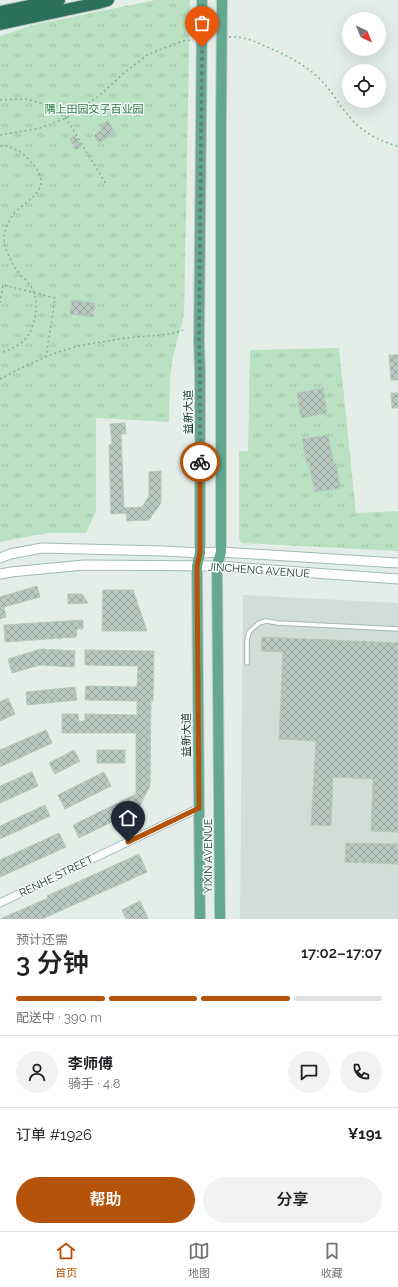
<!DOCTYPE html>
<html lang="zh">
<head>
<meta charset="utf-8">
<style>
	:root { --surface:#fff; --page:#f2f2f2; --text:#202124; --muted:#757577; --line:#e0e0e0; --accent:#b45309 }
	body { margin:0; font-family:Raleway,"Noto Sans SC",sans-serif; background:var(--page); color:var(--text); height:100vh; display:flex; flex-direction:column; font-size:15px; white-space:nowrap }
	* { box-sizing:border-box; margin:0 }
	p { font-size:13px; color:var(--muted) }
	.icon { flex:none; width:22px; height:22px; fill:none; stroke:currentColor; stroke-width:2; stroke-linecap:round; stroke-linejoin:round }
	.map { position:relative; height:919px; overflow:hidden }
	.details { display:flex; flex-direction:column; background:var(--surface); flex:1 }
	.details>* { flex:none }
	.needle { width:26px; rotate:136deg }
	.fabs { position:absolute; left:342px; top:12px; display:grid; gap:8px }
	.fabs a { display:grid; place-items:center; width:44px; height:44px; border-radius:50%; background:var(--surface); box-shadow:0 4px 16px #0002; font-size:20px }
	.pin { position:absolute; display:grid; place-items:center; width:34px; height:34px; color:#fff; margin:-41px -17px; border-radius:50% 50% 50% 0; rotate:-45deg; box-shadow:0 0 4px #0007 }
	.pin .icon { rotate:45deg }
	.courier { position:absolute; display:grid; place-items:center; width:40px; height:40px; margin:-20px; border:3px solid #b45309; border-radius:50%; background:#fff; color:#222; box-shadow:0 1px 5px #0007 }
	.head em { font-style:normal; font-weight:600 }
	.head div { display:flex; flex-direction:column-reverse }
	.head { display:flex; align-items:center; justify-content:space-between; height:68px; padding:0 16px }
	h1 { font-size:26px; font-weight:600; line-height:30px }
	.bar { display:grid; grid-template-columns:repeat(4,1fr); gap:6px 4px; align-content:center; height:48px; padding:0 16px }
	.bar i { height:5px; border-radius:3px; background:var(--line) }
	.bar .selected { background:var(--accent) }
	.bar p { grid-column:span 4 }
	.line { display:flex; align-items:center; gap:10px; padding:0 16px; border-top:1px solid var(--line) }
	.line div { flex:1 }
	.round { display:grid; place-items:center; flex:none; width:42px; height:42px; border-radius:21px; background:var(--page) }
	.primary-button { display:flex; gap:8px; margin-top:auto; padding:8px 16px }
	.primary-button a { flex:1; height:46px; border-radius:24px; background:var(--accent); color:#fff; font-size:16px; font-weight:600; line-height:46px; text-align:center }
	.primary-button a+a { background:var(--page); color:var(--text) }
	.tabs { display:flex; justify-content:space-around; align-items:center; height:56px; border-top:1px solid var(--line); background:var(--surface); font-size:11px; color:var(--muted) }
	.tabs a { display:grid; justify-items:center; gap:2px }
	.tabs .selected { color:var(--accent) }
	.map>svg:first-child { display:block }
	.built { fill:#d1ded7 }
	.park { fill:url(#park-tufts) }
	.building { fill:url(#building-cross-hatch); stroke:#b5c9be }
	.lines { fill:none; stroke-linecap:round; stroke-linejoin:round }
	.service-casing { stroke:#a5b7af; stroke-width:5.5 }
	.minor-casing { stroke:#a5b7af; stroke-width:9 }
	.secondary-casing { stroke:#a0bbaf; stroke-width:11 }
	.primary-casing { stroke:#c1cac7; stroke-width:12 }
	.motorway-casing { stroke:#c1cac7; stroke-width:14 }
	.path { stroke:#81b59f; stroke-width:1.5; stroke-dasharray:2 3; stroke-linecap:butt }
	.service { stroke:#fff; stroke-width:3.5 }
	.minor { stroke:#fff; stroke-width:7 }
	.secondary { stroke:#fff; stroke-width:9 }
	.primary { stroke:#64a890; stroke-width:10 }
	.motorway { stroke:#2a705b; stroke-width:12 }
	.primary-bridge-casing { stroke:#c1cac7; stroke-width:12; stroke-linecap:butt }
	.primary-bridge { stroke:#64a890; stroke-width:10 }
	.done { stroke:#657e74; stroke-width:4; stroke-dasharray:0 7.2 }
	.route { stroke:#b45309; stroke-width:5 }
	.labels { text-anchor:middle; stroke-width:3; stroke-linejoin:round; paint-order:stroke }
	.park-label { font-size:11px; fill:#277c40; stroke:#f4faf7 }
	.street-label { font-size:11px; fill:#214136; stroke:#f4faf7 }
</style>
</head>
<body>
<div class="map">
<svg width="398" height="919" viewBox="0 0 398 919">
	<defs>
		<pattern id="park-tufts" width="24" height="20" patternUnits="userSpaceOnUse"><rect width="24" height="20" fill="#bae1c1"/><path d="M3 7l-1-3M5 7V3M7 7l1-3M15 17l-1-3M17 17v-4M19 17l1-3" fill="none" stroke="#a0c2a6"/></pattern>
		<pattern id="building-cross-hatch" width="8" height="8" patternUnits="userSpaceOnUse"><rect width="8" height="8" fill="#b8c9c1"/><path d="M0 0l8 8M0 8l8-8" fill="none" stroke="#95a59e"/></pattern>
	</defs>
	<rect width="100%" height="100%" fill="#e3eee8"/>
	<polygon class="built" points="243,595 398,603 398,919 240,919"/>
	<g class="park">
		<polygon points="155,0 190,0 184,315 173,357 170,377 169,422 96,418 96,511 86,533 47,533 0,542 0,36 33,25"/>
		<polygon points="339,348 356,513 398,511 398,551 242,543 239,538 239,451 248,451 250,350"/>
	</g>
	<g class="building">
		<polygon points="108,121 115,133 99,143 94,135 102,130 99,126"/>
		<polygon points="75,135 81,146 76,150 70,139"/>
		<polygon points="72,300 95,303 93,317 70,314"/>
		<polygon points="389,355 398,355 398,380 391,380"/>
		<polygon points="323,388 327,413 301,418 297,393"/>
		<polygon points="391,393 398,393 398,408 392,408"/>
		<polygon points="125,423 126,434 121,434 124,508 142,507 149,496 149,472 161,471 161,503 149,520 127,521 126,513 111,514 109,445 112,444 110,424"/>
		<polygon points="328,435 334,464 336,463 340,488 315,492 309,463 307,464 302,439"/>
		<polygon points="37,586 40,597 4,607 6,617 0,619 0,597"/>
		<polygon points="103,590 133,590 147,631 102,631"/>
		<polygon points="68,594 82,594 88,603 68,604"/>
		<polygon points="83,620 83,629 77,629 76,637 5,642 4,625"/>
		<polygon points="262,637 398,643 398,832 371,831 373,779 333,777 331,826 311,825 316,741 279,739 283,652 261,651"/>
		<polygon points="41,649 75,651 74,667 40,665 12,673 8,659"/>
		<polygon points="85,650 154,651 153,701 151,701 150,786 138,809 79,838 73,825 136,794 136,733 62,733 62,714 78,714 79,721 85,721 85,714 137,715 137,701 85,700 86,686 137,687 138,666 85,665"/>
		<polygon points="75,687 77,700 27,705 26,692"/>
		<polygon points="8,698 15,714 0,721 0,702"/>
		<polygon points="46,730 52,743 0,767 0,750"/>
		<polygon points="74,750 80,761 55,774 49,763"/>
		<rect x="97" y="750" width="28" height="13"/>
		<polygon points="32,772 38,786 0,803 0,786"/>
		<polygon points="104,772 111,786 65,809 58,795"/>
		<polygon points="45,805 50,816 0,839 0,826"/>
		<polygon points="59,833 66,847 0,877 0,860"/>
		<polygon points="346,843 398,844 398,864 345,862"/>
		<polygon points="139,854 147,872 42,919 0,919 48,898 47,896"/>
		<polygon points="140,901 148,919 126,919 122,910"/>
	</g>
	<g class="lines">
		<g class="service-casing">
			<polyline id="service" points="247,663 247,641 249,632 259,623 266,621 278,623 398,629"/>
		</g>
		<g class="minor-casing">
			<polyline id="minor" points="0,903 199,808"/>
		</g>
		<g class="secondary-casing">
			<g id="secondary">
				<polyline points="0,558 10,554 42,548 163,551 200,553 221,552 398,563"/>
				<polyline points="0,574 11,572 84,565 217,566 398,579"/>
			</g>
		</g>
		<g class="primary-casing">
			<g id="primary">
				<polyline points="200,919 197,566 200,553 200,372 199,341 201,124"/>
				<polyline points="220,919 217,566 221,552 221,122"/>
			</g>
		</g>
		<g class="motorway-casing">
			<g id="motorway">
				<polyline points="0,12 59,0"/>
				<polyline points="0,24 98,3 108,0"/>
			</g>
		</g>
		<g class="path">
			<path d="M229,37C243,36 254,41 267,47C289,56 312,68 327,87C335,96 340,106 347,114C360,131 378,141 398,146"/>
			<polyline points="0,100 26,99 48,105 66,118 106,184"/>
			<polyline points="0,135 18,132 40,128 66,118 99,96 124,73 147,55 182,41 193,40"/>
			<path d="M0,146C13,146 23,152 31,162C46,178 44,189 27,202C24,205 19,208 15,212C10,218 5,229 4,237C3,242 6,249 8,254C11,261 14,267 19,273C22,277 26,280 29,284C39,297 37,313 32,328C27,342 14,349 0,353"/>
			<polyline points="0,303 3,285 55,298 46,357"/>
			<path d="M0,379C30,363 61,348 95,343C109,341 123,338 137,337C153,335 168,336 183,330"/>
		</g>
		<use href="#service" class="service"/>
		<use href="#minor" class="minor"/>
		<use href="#secondary" class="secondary"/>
		<use href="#primary" class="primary"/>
		<use href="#motorway" class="motorway"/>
		<g class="primary-bridge-casing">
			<g id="primary-bridge">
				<polyline points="221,122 222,0"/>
				<polyline points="201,124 202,0"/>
			</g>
		</g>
		<use href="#primary-bridge" class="primary-bridge"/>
	</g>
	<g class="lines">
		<polyline class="done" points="200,462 200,372 199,341 202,47"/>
		<polyline class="route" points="128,842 199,808 197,566 200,553 200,462"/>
	</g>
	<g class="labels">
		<g class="park-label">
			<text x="94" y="113">隅上田园交子百业园</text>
		</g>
		<g class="street-label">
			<text transform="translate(188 412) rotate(-90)" y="4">益新大道</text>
			<text transform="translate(259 570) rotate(4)" y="4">JINCHENG AVENUE</text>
			<text transform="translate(186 735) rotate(-90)" y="4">益新大道</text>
			<text transform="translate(208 856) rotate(-90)" y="4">YIXIN AVENUE</text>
			<text transform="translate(56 876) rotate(-26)" y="4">RENHE STREET</text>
		</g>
	</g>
</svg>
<div class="fabs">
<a><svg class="needle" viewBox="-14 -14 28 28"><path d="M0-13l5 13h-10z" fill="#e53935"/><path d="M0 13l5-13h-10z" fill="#757577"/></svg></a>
<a><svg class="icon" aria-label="locate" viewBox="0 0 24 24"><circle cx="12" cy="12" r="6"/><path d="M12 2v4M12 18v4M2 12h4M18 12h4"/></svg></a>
</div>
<div class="pin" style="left:202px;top:47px;background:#ea580c"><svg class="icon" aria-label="bag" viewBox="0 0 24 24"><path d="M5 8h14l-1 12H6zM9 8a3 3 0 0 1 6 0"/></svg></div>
<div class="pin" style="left:128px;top:842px;background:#1f2937"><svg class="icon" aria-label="home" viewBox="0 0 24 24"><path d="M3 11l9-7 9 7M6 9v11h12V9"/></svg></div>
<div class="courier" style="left:200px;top:462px"><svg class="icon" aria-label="bike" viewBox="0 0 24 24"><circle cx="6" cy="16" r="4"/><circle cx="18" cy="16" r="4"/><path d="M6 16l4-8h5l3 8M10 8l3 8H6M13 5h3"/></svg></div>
</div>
<section class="details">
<div class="head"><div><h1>3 分钟</h1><p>预计还需</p></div><em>17:02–17:07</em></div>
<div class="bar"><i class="selected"></i><i class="selected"></i><i class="selected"></i><i></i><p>配送中 · 390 m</p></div>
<div class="line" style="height:72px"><a class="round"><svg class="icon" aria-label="person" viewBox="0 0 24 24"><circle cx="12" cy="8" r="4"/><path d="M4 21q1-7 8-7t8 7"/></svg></a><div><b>李师傅</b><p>骑手 · 4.8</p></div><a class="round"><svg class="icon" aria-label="chat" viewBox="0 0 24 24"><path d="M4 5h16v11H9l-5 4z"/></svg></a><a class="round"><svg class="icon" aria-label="phone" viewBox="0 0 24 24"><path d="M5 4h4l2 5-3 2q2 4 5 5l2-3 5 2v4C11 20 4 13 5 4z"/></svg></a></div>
<div class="line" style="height:52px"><div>订单 #1926</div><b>¥191</b></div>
<div class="primary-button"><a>帮助</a><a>分享</a></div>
</section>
<nav class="tabs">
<a class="selected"><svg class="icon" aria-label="home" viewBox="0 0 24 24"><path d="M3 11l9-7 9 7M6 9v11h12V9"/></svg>首页</a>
<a><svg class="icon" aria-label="map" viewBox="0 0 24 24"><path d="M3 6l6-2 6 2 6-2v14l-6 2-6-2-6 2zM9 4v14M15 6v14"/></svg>地图</a>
<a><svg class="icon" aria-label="saved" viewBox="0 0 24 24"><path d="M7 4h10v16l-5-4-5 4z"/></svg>收藏</a>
</nav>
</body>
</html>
